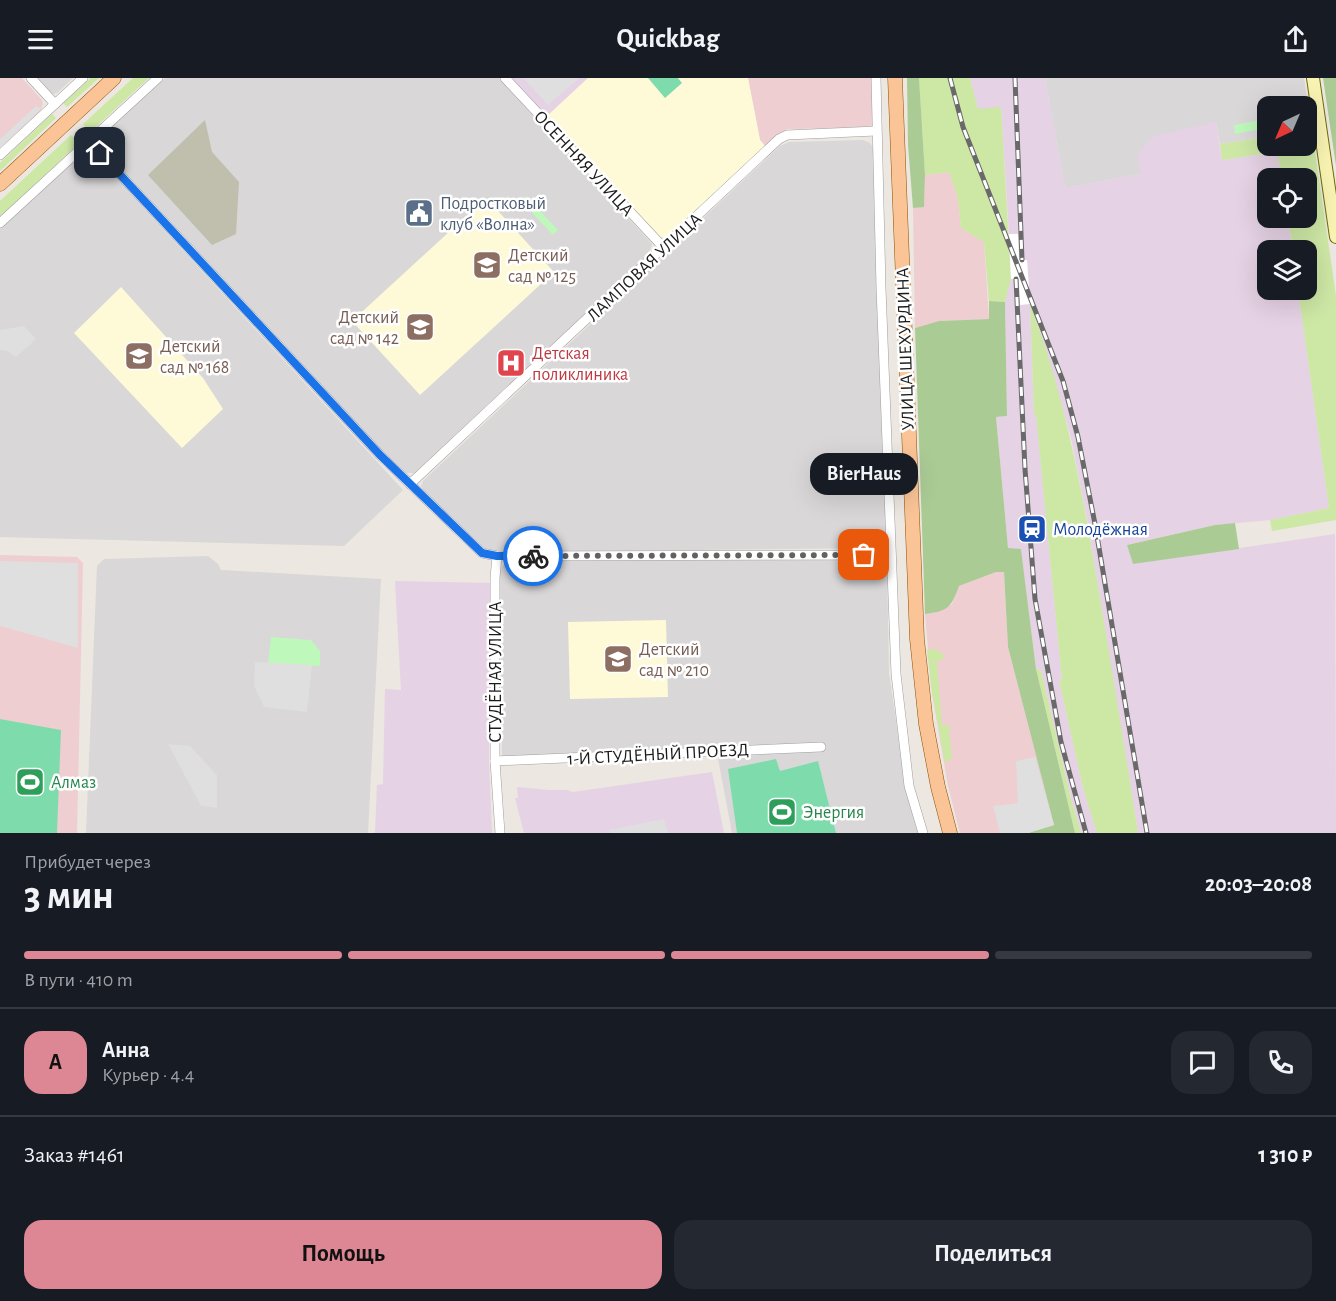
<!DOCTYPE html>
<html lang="ru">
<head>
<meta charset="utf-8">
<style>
	:root { --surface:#171b24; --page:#242831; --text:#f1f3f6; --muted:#9ea1a6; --line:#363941; --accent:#dc8793 }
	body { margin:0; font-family:"Alegreya Sans",sans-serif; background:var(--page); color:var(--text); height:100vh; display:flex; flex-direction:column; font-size:22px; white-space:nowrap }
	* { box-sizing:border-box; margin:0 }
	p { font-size:20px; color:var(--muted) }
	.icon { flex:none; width:33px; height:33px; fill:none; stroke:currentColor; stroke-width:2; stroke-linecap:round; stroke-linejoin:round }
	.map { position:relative; height:755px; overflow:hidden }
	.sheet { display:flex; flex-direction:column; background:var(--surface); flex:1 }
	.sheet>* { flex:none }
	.needle { width:39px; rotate:224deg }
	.fabs { position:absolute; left:1257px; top:18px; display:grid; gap:12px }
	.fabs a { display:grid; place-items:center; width:60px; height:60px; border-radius:12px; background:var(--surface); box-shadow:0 6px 24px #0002; font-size:30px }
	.pin { position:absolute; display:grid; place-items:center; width:51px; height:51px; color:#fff; margin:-26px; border-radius:12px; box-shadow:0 3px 9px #0006 }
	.courier { position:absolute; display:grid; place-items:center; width:60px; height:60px; margin:-30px; border:4px solid #1a73e8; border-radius:50%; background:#fff; color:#222; box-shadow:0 2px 8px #0007 }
	.bubble { position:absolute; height:42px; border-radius:18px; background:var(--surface); box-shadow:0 6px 24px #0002; font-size:20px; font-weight:700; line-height:42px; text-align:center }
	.summary em { font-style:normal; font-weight:700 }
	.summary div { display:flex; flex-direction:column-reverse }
	.summary { display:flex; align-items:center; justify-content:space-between; height:102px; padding:0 24px }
	h1 { font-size:39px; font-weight:700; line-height:45px }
	.bar { display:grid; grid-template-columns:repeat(4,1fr); gap:9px 6px; align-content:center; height:72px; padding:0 24px }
	.bar i { height:8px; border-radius:4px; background:var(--line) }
	.bar .active { background:var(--accent) }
	.bar p { grid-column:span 4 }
	.line { display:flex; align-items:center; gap:15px; padding:0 24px; border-top:2px solid var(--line) }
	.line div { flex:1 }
	.round { display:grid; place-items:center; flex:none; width:63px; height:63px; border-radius:18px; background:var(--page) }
	.primary-button { display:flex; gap:12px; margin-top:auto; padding:12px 24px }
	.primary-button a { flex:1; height:69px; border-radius:18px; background:var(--accent); color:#111; font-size:24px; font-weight:700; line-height:69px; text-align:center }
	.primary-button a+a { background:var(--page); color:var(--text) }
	header { display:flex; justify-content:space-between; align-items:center; height:78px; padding:0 24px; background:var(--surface); font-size:27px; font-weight:700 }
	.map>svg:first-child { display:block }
	.residential { fill:#d9d7d8 }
	.commercial { fill:#eeced1 }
	.industrial { fill:#e5d2e4 }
	.education { fill:#fefad7 }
	.construction { fill:#c0beac }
	.grass { fill:#cde7a5 }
	.forest { fill:#abcb95 }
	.park { fill:#bef8bb }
	.pitch { fill:#7edcac }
	.parking { fill:#dfdfdf }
	.pier { fill:#fff }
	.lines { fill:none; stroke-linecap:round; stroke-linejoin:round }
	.minor-casing { stroke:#9f9f9f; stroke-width:10 }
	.secondary-casing { stroke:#6d6c06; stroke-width:14 }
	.primary-casing { stroke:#8f5002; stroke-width:15 }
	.minor { stroke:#fff; stroke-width:9 }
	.secondary { stroke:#f8f3b2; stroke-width:12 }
	.primary { stroke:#fac497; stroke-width:14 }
	.rail-casing { stroke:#696969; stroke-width:5 }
	.rail { stroke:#fff; stroke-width:3; stroke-dasharray:9; stroke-linecap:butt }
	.done { stroke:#646260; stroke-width:6; stroke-dasharray:0 10.8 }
	.route { stroke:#1a73e8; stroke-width:8 }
	.labels { text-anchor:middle; stroke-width:5; stroke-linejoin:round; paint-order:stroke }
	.street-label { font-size:18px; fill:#1b1b1b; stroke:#fff }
	.service-label { font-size:18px; fill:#4e5e75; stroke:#fff; text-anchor:start }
	.education-label { font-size:18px; fill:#785e54; stroke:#fff; text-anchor:start }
	.health-label { font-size:18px; fill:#be3a42; stroke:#fff; text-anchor:start }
	.transit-label { font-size:18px; fill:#164399; stroke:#fff; text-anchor:start }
	.leisure-label { font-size:18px; fill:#27864d; stroke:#fff; text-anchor:start }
</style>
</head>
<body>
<header><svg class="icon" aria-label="menu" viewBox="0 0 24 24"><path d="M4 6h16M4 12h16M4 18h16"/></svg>Quickbag<svg class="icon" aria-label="share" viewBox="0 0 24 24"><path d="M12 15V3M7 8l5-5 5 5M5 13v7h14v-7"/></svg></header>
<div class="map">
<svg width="1336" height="755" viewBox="0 0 1336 755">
	<rect width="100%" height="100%" fill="#ece7e0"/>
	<g class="residential">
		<polygon points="36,0 73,0 57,15 52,16"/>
		<polygon points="165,0 499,0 652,166 649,176 414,395 403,395 102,69 100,63 102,58"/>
		<polygon points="1045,0 1304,0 1312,53 1307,54 1306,28 1268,28 1267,59 1220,66 1216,44 1141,96 1065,110"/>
		<polygon points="863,62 870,65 873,70 889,463 887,468 878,470 501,474 489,473 479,467 424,413 421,408 423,403 780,68 789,64"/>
		<polygon points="86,74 94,76 403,412 344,468 0,459 0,150 80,77"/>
		<polygon points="208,478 218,486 221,492 381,501 368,755 86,755 97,488 104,481"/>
		<polygon points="877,480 886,486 887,493 889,595 906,712 920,755 732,755 716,670 504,679 502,677 500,494 501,489 509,483"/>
	</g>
	<g class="commercial">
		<polygon points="0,0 22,0 42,22 43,26 41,32 0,69"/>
		<polygon points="748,0 874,0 873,47 864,50 787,51 766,69 760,62"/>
		<polygon points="949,94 958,121 961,150 984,164 989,241 939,243 915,250 913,130 924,128 925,97"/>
		<polygon points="0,477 77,479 83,485 77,755 0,755"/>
		<polygon points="996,494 1004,494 1008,569 1054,747 1028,755 960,755 948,708 932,615 925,536 936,534 952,526 959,508"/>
	</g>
	<g class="industrial">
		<polygon points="510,0 588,0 546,39"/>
		<polygon points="970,0 1045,0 1065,110 1141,96 1137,77 1153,58 1216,44 1222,82 1277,74 1282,100 1268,100 1268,140 1288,140 1293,172 1268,172 1268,212 1298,212 1329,430 1270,442 1215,447 1127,467 1133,486 1335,456 1336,755 1138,755 1088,447 1071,360 1039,249 1030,228 1034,336 1036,337 1062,602 1059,602 1083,710 1097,755 1081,755 1070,717 1041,592 1036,591 1021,471 1008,471 996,339 1007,338 1005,224 1011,201 1019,200 1020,226 1030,226 1027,182 1019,182 1018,156 1009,156 1001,30 978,32"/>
		<polygon points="395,503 490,505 489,684 492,755 375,755 377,707 383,706 385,611 401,612"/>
		<polygon points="712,694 724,755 524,755 515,720 518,720 517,709 549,712 566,712 573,714"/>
	</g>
	<g class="education">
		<polygon points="588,0 748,0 760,62 766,69 671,158 666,160 658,159 546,39"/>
		<polygon points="486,120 554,194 420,317 352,243"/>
		<polygon points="121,209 203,300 223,331 182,370 74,255"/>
		<polygon points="666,542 668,619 570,621 568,544"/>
	</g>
	<polygon class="construction" points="205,42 212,74 239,104 236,156 212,167 148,97"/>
	<g class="grass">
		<polygon points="91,0 99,0 67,29 63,25"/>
		<polygon points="133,0 149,0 90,54 83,46"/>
		<polygon points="919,0 970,0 978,31 1001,29 1011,201 1005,224 989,223 984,164 961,150 958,121 949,94 925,97"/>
		<polygon points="52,36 56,40 0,93 0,85"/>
		<polygon points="1312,53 1336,218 1336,442 1272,453 1270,442 1329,430 1298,212 1306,212 1306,172 1293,172 1288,140 1306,140 1306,100 1282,100 1277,74 1222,82 1220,66 1267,59 1268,68 1306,68 1307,54"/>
		<polygon points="71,57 79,65 0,139 0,123"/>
		<path d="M1030,226C1067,322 1084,424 1101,526C1114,602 1126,679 1138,755H1097L1083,710L1059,602H1062L1036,337L1034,336Z"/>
		<polygon points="936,571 943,576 944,581 937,583 942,647 949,647 952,680 945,685 932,615 927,572"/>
		<polygon points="1036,591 1041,592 1070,717 1081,755 1075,755"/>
	</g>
	<g class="forest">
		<polygon points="907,0 919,0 925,97 924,129 913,130 908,67"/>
		<polygon points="1323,0 1336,0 1336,88"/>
		<path d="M989,223L1005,224L1007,338L996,339L1008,470L1021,471L1036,591L1075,755H1028L1054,747L1008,569L1004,494H996L959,508C951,530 948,533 925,536L915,250L939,243L989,241Z"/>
		<polygon points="1235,445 1239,471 1133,486 1127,467 1215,447"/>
	</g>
	<g class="park">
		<polygon points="1267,41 1267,50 1235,56 1234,47"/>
		<polygon points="526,118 558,152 553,157 521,123"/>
		<polygon points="271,559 311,562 320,573 320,588 268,585"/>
	</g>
	<g class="pitch">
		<polygon points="648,0 678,0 682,5 665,20"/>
		<polygon points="0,641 61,652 57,755 0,755"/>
		<polygon points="776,681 780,693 818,683 836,755 737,755 728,691"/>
	</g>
	<g class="parking">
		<polygon points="523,0 580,0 548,27"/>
		<polygon points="36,28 41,31 0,69 0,61"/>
		<polygon points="24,248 36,261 16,279 8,273 0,272 0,252"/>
		<polygon points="0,483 78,485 78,570 0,548"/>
		<polygon points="255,584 312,587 307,634 264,629 254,608"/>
		<polygon points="168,666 190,668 217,697 217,730 201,728"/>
		<polygon points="1035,679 1054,747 1028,755 1000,755 993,728 1018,725 1016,683"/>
		<polygon points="664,741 668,755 610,755 609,752"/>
	</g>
	<polygon class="pier" points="1009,156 1018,156 1019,182 1027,182 1030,226 1020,227 1019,201 1011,201"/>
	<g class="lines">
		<g class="minor-casing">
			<g id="minor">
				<polyline points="31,0 55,26"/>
				<polyline points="505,0 664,170"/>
				<polyline points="876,0 881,210 896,596 909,708 923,755"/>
				<polyline points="89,63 380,377 482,475 497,478 495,500 495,683 500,755"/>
				<polyline points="0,77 83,0"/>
				<polyline points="0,145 158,0"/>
				<polyline points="410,406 779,61 787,57 876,53"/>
				<polyline points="497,478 891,477"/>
				<polyline points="495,683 821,669"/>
			</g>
		</g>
		<g class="secondary-casing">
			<polyline id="secondary" points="1313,0 1336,159"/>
		</g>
		<g class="primary-casing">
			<g id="primary">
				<polyline points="895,0 917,561 926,646 938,709 950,755"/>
				<polyline points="0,106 114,0"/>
			</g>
		</g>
		<use href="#minor" class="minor"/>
		<use href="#secondary" class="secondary"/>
		<use href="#primary" class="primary"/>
		<g class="rail-casing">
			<g id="rail">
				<polyline points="950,0 963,49 1063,303 1078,359 1095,446 1147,755"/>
				<polyline points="1015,0 1022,182"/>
				<polyline points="1016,201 1025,391 1035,521 1061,664 1086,755"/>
			</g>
		</g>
		<use href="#rail" class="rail"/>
	</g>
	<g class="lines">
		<polyline class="done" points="533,478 864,477"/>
		<polyline class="route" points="100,75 380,377 482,475 497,478 533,478"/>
	</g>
	<defs>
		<g id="civic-square" transform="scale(1.5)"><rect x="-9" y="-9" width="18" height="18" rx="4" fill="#5c6f8a" stroke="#fff"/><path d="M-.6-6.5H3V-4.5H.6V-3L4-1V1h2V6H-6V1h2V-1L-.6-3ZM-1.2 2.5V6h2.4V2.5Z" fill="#fff"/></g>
		<g id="school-square" transform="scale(1.5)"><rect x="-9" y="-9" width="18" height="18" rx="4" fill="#8d6e63" stroke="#fff"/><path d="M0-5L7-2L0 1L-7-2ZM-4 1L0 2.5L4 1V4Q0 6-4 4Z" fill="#fff"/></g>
		<g id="hospital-square" transform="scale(1.5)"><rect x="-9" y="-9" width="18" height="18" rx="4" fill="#e0444e" stroke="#fff"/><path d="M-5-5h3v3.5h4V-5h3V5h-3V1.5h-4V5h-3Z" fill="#fff"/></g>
		<g id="station-square" transform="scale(1.5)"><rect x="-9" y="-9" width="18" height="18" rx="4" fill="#1a4fb4" stroke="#fff"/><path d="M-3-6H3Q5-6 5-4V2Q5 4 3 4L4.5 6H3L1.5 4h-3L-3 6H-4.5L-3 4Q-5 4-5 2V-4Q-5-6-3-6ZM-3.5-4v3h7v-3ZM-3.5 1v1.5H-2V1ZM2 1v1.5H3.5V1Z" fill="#fff"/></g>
		<g id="stadium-square" transform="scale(1.5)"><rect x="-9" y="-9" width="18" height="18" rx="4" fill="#2e9e5b" stroke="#fff"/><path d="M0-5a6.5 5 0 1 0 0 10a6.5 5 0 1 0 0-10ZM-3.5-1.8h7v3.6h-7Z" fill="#fff"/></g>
	</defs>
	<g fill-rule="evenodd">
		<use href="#civic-square" x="419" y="135"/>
		<use href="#school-square" x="487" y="187"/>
		<use href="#school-square" x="420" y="249"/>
		<use href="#school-square" x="139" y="278"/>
		<use href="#hospital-square" x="511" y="285"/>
		<use href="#station-square" x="1032" y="451"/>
		<use href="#school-square" x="618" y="581"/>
		<use href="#stadium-square" x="30" y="704"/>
		<use href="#stadium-square" x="782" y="734"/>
	</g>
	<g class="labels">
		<g class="street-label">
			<text transform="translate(584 85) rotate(47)" y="6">ОСЕННЯЯ УЛИЦА</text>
			<text transform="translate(644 189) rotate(-43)" y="6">ЛАМПОВАЯ УЛИЦА</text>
			<text transform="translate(905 271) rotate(-92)" y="6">УЛИЦА ШЕХУРДИНА</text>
			<text transform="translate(495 594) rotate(-90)" y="6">СТУДЁНАЯ УЛИЦА</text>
			<text transform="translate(658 676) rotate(-3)" y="6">1-Й СТУДЁНЫЙ ПРОЕЗД</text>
		</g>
		<g class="service-label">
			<text x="440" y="131">Подростковый<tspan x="440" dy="21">клуб «Волна»</tspan></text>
		</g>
		<g class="education-label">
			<text x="508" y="183">Детский<tspan x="508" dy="21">сад № 125</tspan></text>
			<text x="399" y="245" text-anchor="end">Детский<tspan x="399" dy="21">сад № 142</tspan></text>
			<text x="160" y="274">Детский<tspan x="160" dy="21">сад № 168</tspan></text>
			<text x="639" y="577">Детский<tspan x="639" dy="21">сад № 210</tspan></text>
		</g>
		<g class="health-label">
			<text x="532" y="281">Детская<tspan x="532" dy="21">поликлиника</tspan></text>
		</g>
		<g class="transit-label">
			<text x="1053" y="457">Молодёжная</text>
		</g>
		<g class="leisure-label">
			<text x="51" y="710">Алмаз</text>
			<text x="803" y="740">Энергия</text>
		</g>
	</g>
</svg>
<div class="fabs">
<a><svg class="needle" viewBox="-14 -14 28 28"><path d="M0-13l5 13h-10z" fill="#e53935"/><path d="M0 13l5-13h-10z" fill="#9ea1a6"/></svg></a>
<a><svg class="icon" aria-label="locate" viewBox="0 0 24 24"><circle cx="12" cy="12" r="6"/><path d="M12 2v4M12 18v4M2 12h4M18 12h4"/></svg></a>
<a><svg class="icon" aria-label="layers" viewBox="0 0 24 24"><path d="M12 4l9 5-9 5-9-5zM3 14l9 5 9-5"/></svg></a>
</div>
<div class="pin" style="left:864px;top:477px;background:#ea580c"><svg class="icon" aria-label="bag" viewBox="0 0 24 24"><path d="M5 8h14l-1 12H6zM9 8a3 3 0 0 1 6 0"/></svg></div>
<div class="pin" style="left:100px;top:75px;background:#1f2937"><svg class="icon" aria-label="home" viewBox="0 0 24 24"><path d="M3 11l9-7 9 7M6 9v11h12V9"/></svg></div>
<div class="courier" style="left:533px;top:478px"><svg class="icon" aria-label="bike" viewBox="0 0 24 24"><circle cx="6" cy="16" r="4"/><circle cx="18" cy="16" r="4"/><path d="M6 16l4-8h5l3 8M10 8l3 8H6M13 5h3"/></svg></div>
<div class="bubble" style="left:810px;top:375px;width:108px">BierHaus</div>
</div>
<section class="sheet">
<div class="summary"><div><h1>3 мин</h1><p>Прибудет через</p></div><em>20:03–20:08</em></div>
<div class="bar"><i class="active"></i><i class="active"></i><i class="active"></i><i></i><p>В пути · 410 m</p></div>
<div class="line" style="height:108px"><b class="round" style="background:var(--accent);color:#111">А</b><div><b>Анна</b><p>Курьер · 4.4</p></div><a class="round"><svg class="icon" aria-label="chat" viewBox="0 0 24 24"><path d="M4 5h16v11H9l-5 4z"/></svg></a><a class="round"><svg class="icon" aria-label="phone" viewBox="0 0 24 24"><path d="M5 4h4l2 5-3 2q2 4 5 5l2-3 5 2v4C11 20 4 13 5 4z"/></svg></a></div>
<div class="line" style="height:78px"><div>Заказ #1461</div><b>1 310 ₽</b></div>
<div class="primary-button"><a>Помощь</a><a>Поделиться</a></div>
</section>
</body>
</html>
